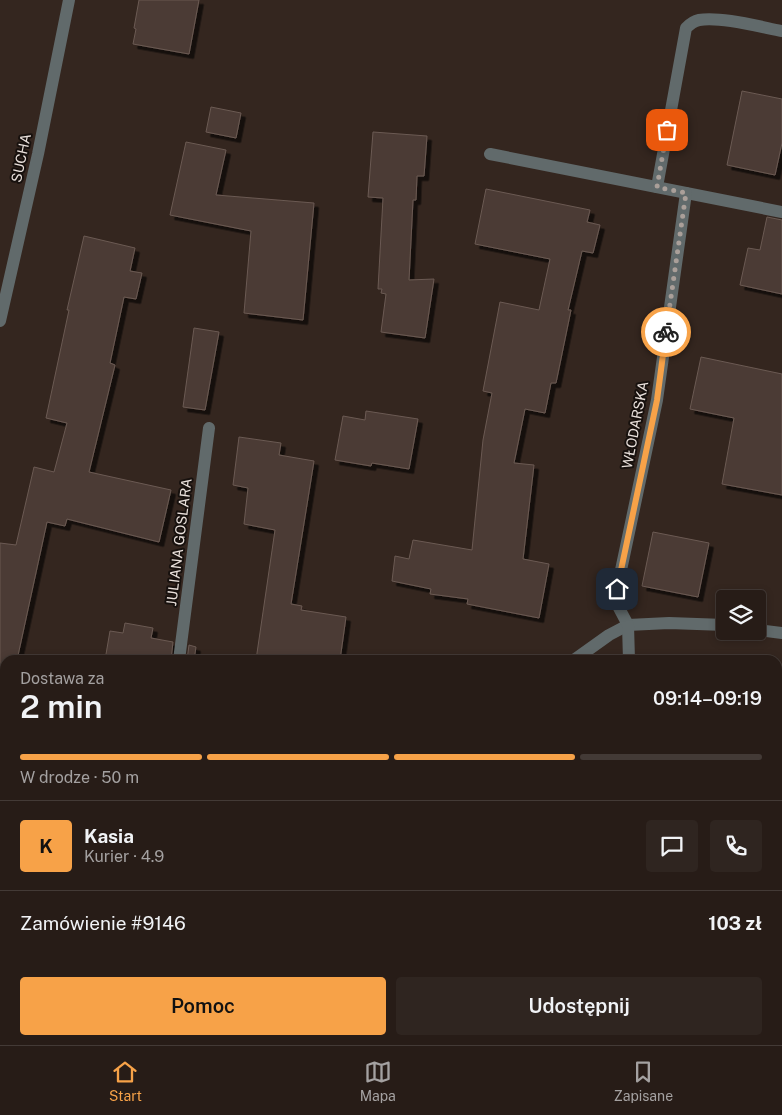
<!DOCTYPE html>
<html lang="pl">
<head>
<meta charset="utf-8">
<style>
	:root { --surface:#271c17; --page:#2f2520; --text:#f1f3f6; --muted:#a4a1a1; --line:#433a36; --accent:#f7a248 }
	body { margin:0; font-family:"Public Sans",sans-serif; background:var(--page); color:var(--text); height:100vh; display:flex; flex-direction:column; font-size:19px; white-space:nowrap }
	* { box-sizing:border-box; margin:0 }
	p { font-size:16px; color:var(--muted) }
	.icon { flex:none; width:28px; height:28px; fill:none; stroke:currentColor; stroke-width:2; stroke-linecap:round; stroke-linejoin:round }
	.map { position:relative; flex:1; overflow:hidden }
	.sheet { position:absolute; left:0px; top:655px; width:782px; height:390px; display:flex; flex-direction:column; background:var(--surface); border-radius:15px 15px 0 0; box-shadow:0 2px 8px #0003,0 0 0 1px var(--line) }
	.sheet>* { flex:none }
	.tools { position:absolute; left:716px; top:590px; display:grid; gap:10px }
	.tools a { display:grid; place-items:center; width:50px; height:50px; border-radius:5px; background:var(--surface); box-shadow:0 2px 8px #0003,0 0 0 1px var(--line); font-size:25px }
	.pin { position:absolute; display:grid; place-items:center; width:42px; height:42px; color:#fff; margin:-21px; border-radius:10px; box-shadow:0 2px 8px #0006 }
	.courier { position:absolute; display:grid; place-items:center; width:50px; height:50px; margin:-25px; border:4px solid #f7a248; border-radius:50%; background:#fff; color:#222; box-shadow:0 1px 6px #0007 }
	.headline em { font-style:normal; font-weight:600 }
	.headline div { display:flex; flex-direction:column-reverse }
	.headline { display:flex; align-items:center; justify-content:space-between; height:85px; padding:0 20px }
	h1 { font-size:32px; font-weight:600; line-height:38px }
	.bar { display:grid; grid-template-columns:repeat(4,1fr); gap:8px 5px; align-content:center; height:60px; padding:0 20px }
	.bar i { height:6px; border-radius:4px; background:var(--line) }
	.bar .active { background:var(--accent) }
	.bar p { grid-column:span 4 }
	.line { display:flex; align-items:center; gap:12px; padding:0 20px; border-top:1px solid var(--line) }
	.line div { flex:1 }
	.round { display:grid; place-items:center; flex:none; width:52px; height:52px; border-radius:5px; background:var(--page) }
	.action { display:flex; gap:10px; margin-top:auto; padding:10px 20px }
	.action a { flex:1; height:58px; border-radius:5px; background:var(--accent); color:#111; font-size:20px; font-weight:600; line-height:58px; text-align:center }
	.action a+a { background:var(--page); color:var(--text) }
	.menu { display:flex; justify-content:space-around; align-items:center; height:70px; border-top:1px solid var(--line); background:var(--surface); font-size:14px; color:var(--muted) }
	.menu a { display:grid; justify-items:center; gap:2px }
	.menu .active { color:var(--accent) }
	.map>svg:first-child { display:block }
	.building { fill:#4b3b34; stroke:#6b5a53; filter:url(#shadow) }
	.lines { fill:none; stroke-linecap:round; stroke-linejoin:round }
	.service { stroke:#616a6b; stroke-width:12 }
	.minor { stroke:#616a6b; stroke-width:12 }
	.done { stroke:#aa9f99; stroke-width:5; stroke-dasharray:0 9 }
	.route { stroke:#f7a248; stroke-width:6 }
	.labels { text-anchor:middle; stroke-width:4; stroke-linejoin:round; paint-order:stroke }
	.street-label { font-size:14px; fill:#e9e0db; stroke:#17110e }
</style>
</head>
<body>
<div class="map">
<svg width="782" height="1045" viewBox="0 0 782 1045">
	<defs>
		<filter id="shadow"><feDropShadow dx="4.5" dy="4.5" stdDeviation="0" flood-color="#0009"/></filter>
	</defs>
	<rect width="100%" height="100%" fill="#34261f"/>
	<g class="building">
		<polygon points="139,0 199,0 189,54 133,44 136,29 134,28"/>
		<polygon points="742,91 782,99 782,143 775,175 727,165"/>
		<polygon points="211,107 241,113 236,138 206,132"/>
		<polygon points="373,132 427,136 424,176 417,176 416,200 413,200 409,280 434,279 425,338 381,332 386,294 381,293 382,289 378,289 383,198 368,197"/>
		<polygon points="186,142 226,150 216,195 314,203 303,320 244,313 251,231 170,215"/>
		<polygon points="486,189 590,210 587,222 600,225 593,253 582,251 568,310 571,310 556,383 551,383 545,413 525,409 514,463 534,465 523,559 549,564 539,618 467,604 468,599 430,594 431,589 392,581 395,556 409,559 413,540 472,550 483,440 492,393 483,391 500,302 539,310 550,259 475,244"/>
		<polygon points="767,217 782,220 782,294 740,285 748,248 760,250"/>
		<polygon points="84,236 135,248 130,271 142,273 136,299 124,297 110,363 115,365 89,472 171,490 159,542 67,519 65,526 47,522 17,660 5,660 5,683 0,683 0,543 16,545 34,467 54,472 67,423 46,418 69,310 67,310"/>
		<polygon points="194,328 219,332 205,410 183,407"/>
		<polygon points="701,357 782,374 782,495 722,484 734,418 690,409"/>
		<polygon points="366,411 418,419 409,469 372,463 371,466 335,460 343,416 365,420"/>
		<polygon points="239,437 281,443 279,455 314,461 291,604 302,606 301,610 346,617 340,660 256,660 275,530 244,524 248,488 233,485"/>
		<polygon points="653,532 709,543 698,597 642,586"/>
		<polygon points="125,623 153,628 151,638 173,642 171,660 105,660 110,631 123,633"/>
		<polygon points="189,645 196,647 194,660 187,660"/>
	</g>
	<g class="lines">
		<polyline class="service" points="778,911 782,1007"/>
		<g class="minor">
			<polyline points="490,154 782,212"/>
			<path d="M657,187L686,28C690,24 694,21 699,20C719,16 761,27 782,31"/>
			<polyline points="0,321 38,154 69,0"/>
			<polyline points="758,630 782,633"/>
			<polyline points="179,660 209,428"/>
			<polyline points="574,660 609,635 628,625 669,623 725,625"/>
			<polyline points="629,660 628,625 618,606 617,589 657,400 686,193"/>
			<polyline points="0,755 5,755"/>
			<polyline points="637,1040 637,1045"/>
			<polyline points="258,1045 258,1040"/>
		</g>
	</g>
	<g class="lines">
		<polyline class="done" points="666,332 686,193 657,187 667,130"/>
		<polyline class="route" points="617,589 657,400 666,332"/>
	</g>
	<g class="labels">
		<g class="street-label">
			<text transform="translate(21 158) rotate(-78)" y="5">SUCHA</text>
			<text transform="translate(635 425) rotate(-79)" y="5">WŁODARSKA</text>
			<text transform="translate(179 542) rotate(-83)" y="5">JULIANA GOSLARA</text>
		</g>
	</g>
</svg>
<div class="tools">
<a><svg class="icon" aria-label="layers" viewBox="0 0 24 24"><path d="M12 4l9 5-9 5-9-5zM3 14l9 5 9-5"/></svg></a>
</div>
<div class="pin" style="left:667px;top:130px;background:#ea580c"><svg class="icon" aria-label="bag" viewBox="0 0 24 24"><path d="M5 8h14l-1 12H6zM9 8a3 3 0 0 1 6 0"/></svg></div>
<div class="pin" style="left:617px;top:589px;background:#1f2937"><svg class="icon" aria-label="home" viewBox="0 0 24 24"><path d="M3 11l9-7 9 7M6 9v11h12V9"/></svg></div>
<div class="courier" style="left:666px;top:332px"><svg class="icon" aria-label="bike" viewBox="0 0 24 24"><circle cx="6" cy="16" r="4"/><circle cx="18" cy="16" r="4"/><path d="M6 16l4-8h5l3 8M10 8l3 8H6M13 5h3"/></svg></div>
<section class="sheet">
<div class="headline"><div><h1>2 min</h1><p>Dostawa za</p></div><em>09:14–09:19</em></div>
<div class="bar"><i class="active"></i><i class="active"></i><i class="active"></i><i></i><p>W drodze · 50 m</p></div>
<div class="line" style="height:90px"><b class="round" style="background:var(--accent);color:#111">K</b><div><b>Kasia</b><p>Kurier · 4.9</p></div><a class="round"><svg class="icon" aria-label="chat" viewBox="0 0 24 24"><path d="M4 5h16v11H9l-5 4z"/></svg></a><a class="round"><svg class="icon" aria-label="phone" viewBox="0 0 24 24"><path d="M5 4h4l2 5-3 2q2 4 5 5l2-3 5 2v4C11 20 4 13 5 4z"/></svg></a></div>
<div class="line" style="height:65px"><div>Zamówienie #9146</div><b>103 zł</b></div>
<div class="action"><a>Pomoc</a><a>Udostępnij</a></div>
</section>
</div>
<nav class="menu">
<a class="active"><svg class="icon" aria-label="home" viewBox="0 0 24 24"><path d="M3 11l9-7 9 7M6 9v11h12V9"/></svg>Start</a>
<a><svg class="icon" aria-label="map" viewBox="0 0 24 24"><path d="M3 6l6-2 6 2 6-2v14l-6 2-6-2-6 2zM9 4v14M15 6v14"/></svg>Mapa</a>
<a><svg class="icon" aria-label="saved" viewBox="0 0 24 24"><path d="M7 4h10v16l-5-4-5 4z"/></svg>Zapisane</a>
</nav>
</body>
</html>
